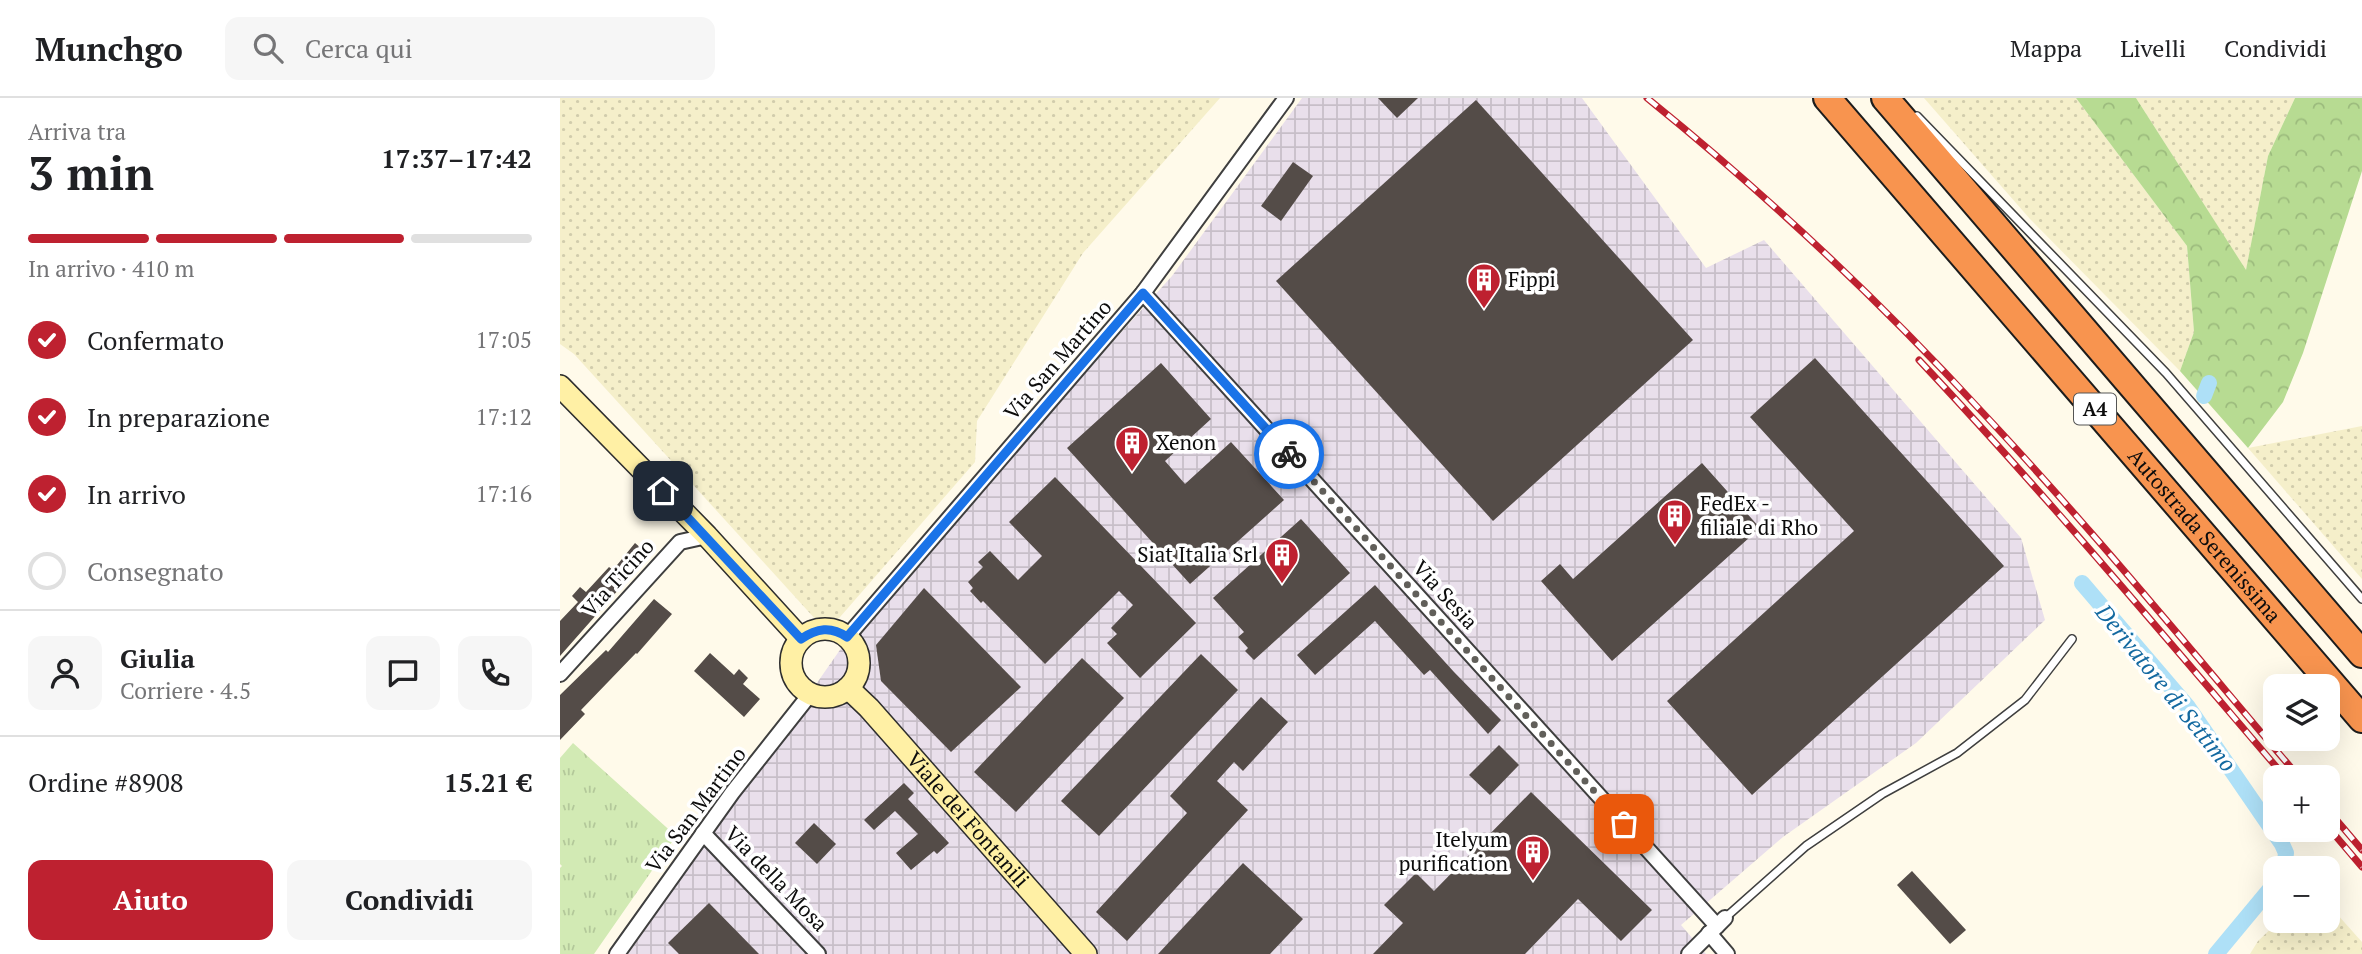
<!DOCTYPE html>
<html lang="it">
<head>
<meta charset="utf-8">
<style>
	:root { --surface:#fff; --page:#f6f6f6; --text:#202124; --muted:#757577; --line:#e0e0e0; --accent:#be2130 }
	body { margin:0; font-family:"PT Serif",serif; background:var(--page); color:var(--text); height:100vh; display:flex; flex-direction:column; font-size:26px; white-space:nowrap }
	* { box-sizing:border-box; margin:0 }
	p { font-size:23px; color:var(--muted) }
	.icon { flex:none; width:38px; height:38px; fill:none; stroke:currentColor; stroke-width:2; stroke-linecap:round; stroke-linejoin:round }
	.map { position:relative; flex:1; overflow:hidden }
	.panel { display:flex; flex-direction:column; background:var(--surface); width:560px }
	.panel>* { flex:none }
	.fabs { position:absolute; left:1703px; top:576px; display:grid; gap:14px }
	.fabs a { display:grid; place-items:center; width:77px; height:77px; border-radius:14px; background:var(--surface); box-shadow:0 7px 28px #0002; font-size:35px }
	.pin { position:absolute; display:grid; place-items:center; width:60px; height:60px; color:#fff; margin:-30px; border-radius:14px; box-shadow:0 4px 10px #0006 }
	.courier { position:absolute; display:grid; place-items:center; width:70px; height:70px; margin:-35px; border:5px solid #1a73e8; border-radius:50%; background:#fff; color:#222; box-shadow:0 2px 9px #0007 }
	.overview em { font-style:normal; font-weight:700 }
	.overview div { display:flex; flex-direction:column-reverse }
	.overview { display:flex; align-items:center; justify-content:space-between; height:119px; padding:0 28px }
	h1 { font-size:46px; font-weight:700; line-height:52px }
	.bar { display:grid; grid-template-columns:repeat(4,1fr); gap:10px 7px; align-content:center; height:84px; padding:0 28px }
	.bar i { height:9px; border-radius:5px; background:var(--line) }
	.bar .active { background:var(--accent) }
	.bar p { grid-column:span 4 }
	.line { display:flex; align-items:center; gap:18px; padding:0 28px; border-top:2px solid var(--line) }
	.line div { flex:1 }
	.round { display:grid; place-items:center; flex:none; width:74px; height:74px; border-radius:14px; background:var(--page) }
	ol { padding:0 28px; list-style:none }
	li { display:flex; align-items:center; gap:21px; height:77px }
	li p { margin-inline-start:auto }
	li .icon { padding:7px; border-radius:50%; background:var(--accent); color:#fff; stroke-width:4 }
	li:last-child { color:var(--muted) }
	li i { width:38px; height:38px; border:4px solid var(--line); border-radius:50% }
	.action { display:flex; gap:14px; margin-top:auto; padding:14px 28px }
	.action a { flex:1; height:80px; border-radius:14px; background:var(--accent); color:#fff; font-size:28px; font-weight:700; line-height:80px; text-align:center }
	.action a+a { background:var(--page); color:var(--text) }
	header { display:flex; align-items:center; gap:42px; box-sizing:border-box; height:98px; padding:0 35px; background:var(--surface); border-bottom:2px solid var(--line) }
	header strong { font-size:33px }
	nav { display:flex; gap:38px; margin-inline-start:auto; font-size:24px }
	.search { width:490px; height:63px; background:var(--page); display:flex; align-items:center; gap:18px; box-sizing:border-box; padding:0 24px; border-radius:14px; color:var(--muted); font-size:26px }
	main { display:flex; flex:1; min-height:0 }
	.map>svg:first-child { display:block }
	.industrial { fill:url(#industrial-grid) }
	.farmland { fill:url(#farmland-dots) }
	.grass { fill:url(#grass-tufts) }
	.forest { fill:url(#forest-crowns) }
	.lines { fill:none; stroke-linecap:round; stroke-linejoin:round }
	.canal { stroke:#aee0f7; stroke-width:16 }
	.building { fill:#544c48 }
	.service-casing { stroke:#3f3f3f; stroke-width:10 }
	.minor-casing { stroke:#3f3f3f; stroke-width:18 }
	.secondary-casing { stroke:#2e2e2e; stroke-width:24 }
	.motorway-casing { stroke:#1d1d1d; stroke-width:30 }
	.service { stroke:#fff; stroke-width:7 }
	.minor { stroke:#fff; stroke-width:14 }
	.secondary { stroke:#fff0a5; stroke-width:21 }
	.motorway { stroke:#f8944f; stroke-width:26 }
	.rail-casing { stroke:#be2130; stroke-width:7 }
	.rail { stroke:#fff; stroke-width:4.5; stroke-dasharray:13; stroke-linecap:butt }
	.done { stroke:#615f5a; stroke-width:7; stroke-dasharray:0 12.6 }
	.route { stroke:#1a73e8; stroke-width:9 }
	.labels { text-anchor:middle; stroke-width:7; stroke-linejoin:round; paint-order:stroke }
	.shield { fill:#fff; stroke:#555; stroke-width:2 }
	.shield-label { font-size:19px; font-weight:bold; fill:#0c0c0c }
	.poi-label { font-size:21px; fill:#0c0c0c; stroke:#fff; text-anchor:start }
	.street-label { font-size:21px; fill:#0c0c0c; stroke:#fff }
	.water-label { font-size:23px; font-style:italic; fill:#1369a0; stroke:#fff }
</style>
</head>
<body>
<header>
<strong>Munchgo</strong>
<div class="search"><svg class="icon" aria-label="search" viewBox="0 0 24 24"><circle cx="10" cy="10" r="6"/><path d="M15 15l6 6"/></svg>Cerca qui</div>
<nav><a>Mappa</a><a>Livelli</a><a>Condividi</a></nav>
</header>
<main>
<section class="panel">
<div class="overview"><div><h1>3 min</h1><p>Arriva tra</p></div><em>17:37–17:42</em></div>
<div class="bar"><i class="active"></i><i class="active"></i><i class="active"></i><i></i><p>In arrivo · 410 m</p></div>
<ol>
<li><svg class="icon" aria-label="check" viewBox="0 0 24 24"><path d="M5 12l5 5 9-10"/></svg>Confermato<p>17:05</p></li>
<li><svg class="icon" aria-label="check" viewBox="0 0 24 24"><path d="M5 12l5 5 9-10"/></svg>In preparazione<p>17:12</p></li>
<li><svg class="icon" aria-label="check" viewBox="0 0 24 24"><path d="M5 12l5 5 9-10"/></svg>In arrivo<p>17:16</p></li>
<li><i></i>Consegnato</li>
</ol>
<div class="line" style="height:126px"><a class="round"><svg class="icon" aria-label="person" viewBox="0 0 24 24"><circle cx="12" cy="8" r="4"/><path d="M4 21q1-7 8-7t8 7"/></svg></a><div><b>Giulia</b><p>Corriere · 4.5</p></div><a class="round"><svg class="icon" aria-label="chat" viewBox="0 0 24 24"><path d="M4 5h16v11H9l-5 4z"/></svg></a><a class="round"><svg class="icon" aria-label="phone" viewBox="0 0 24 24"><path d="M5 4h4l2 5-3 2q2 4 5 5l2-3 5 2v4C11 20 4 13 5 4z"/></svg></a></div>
<div class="line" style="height:91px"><div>Ordine #8908</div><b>15.21 €</b></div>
<div class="action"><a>Aiuto</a><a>Condividi</a></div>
</section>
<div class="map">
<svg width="1802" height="856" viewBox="0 0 1802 856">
	<defs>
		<pattern id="industrial-grid" width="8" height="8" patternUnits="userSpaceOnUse" patternTransform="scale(1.75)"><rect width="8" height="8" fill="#e9dfeb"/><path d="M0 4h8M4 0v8" fill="none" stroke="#c7bec8"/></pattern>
		<pattern id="farmland-dots" width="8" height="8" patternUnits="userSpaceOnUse" patternTransform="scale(1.75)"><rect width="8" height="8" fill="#f5efca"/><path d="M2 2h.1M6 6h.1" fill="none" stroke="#d1ccac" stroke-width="1.8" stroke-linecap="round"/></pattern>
		<pattern id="grass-tufts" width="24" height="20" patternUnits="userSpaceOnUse" patternTransform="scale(1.75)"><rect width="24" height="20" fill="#d2eab4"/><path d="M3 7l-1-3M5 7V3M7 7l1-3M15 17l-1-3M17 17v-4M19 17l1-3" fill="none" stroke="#b3c89a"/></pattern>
		<pattern id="forest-crowns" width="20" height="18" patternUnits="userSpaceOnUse" patternTransform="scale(1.75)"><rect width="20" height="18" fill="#b7db92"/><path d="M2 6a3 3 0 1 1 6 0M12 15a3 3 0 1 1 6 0" fill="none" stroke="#9cbb7d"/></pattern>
	</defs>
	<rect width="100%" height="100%" fill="#fffaea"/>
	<polygon class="industrial" points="742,0 1022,0 1146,170 1204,142 1461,440 1485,522 1356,645 1223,739 1121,827 1146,856 68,856 298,526 612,178"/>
	<g class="farmland">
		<polygon points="0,0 660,0 523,155 417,323 415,364 267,534 14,256 0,246"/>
		<polygon points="1364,0 1516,0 1627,148 1634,234 1620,273 1470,121"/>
		<polygon points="1576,0 1735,0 1708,58 1686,173"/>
		<polygon points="1802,328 1802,481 1688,350"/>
		<polygon points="1768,806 1802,844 1802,856 1690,856 1698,843 1719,823 1768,822"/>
	</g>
	<polygon class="grass" points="13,645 116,738 34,856 0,856 0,770 2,768 0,766 0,660"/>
	<polygon class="forest" points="1516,0 1576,0 1686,172 1708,58 1735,0 1802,0 1802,73 1743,255 1723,304 1688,350 1620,273 1634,234 1627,148"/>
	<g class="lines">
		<g class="canal">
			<polyline points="1644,298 1649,285"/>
			<polyline points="1522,485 1628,609 1722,746 1726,755 1724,770"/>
			<polyline points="1656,856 1715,785"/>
		</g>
	</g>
	<g class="building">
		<polygon points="818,0 858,0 837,20"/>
		<polygon points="916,2 1133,242 933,423 716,183"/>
		<polygon points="733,64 753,78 721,123 701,108"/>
		<polygon points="1255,260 1444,468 1192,697 1107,603 1294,433 1190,319"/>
		<polygon points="601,265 651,321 605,363 625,386 671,344 724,402 630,486 507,350"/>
		<polygon points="1142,365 1200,430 1052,563 981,483 1000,466 1013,481"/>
		<polygon points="495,379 636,525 580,580 547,545 557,536 551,530 573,507 559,493 485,566 423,503 421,505 410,493 413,490 408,484 423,469 418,464 430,453 458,482 482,458 449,424"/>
		<polygon points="741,421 790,475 694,562 685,553 688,550 678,539 684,534 653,500"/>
		<polygon points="75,445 89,457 0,558 0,523 18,504 12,498 20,489 26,494 49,469 53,472"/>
		<polygon points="815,487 894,574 941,622 928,636 870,572 864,577 815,523 755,577 737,557"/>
		<polygon points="364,490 461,589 391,654 321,583 316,547"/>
		<polygon points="94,501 112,516 77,556 76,555 21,612 25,616 0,642 0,597 46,552 48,554"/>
		<polygon points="150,555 174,577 179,571 188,580 183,586 200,601 184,619 134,573"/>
		<polygon points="641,556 678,592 539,738 501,703"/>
		<polygon points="522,560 564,600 456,714 414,674"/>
		<polygon points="701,599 728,624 683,673 674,664 657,683 688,712 567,843 536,814 627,715 610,698"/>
		<polygon points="939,647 959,667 930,697 909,677"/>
		<polygon points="344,685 354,695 348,701 389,745 377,756 374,753 351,772 336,755 358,736 335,713 314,732 304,722"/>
		<polygon points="971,694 1092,812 1061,843 1018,801 965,856 813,856 843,825 824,807 856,775 874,793"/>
		<polygon points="254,725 276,746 257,766 235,745"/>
		<polygon points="683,765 743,821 710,856 598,856"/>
		<polygon points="1352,773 1406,832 1390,846 1337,787"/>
		<polygon points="149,805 199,856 119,856 108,845"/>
	</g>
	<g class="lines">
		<g class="service-casing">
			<g id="service">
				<polyline points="1357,18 1606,275 1802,501"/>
				<polyline points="1165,820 1246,748 1322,696 1397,655 1465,602 1512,541"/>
			</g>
		</g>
		<g class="minor-casing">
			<g id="minor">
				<polyline points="583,195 1157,828"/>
				<polyline points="287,539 583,195 726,0"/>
				<polyline points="0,576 120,444 147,438"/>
				<polyline points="143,735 258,856"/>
				<polyline points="1149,835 1167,856"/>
				<polyline points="57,856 172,695 251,595"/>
				<polyline points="1129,856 1165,820"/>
			</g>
		</g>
		<g class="secondary-casing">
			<g id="secondary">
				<polyline points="0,288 147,438 241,541"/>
				<circle cx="265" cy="565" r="34"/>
				<path id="s1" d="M288,590L309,610L526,856"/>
			</g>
		</g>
		<g class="motorway-casing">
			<g id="motorway">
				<path id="s2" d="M1267,0L1802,621"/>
				<polyline points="1325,0 1802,556"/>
			</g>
		</g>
		<use href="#service" class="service"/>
		<use href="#minor" class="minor"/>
		<use href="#secondary" class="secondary"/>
		<use href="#motorway" class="motorway"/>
		<g class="rail-casing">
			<g id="rail">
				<path d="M1087,0C1207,97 1319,202 1423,315C1533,432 1635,557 1739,679"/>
				<path d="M1359,262C1486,397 1605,539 1725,679"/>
				<polyline points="1768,712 1802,752"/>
				<polyline points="1768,729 1802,769"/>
			</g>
		</g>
		<use href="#rail" class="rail"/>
	</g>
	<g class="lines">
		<polyline class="done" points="729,356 1064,726"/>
		<path class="route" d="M103,393L241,541C257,530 271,528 287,539L583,195L729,356"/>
	</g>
	<defs>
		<g id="building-pin" transform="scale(1.75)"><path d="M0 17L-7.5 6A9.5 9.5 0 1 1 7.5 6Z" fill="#be2130" stroke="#fff"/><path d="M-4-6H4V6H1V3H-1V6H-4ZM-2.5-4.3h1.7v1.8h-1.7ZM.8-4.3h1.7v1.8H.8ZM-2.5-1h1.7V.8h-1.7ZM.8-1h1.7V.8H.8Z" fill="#fff"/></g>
	</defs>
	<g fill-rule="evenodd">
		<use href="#building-pin" x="924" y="182"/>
		<use href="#building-pin" x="572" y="345"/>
		<use href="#building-pin" x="1115" y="418"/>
		<use href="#building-pin" x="722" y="457"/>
		<use href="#building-pin" x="973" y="754"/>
	</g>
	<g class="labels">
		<rect class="shield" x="1514" y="295.5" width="42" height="31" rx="5"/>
		<g class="shield-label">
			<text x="1535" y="318">A4</text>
		</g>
		<g class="poi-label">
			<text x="948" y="189">Fippi</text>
			<text x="596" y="352">Xenon</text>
			<text x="1140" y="413">FedEx -<tspan x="1140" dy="24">filiale di Rho</tspan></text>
			<text x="698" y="464" text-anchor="end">Siat Italia Srl</text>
			<text x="948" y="749" text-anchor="end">Itelyum<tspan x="948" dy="24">purification</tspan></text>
		</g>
		<g class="street-label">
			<text transform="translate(498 262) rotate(-49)" y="7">Via San Martino</text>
			<text dy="7" stroke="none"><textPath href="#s2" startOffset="578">Autostrada Serenissima</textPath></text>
			<text transform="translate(58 480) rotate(-48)" y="7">Via Ticino</text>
			<text transform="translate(885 497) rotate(48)" y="7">Via Sesia</text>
			<text transform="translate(136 712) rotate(-53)" y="7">Via San Martino</text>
			<text dy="7" stroke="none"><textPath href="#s1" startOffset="178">Viale dei Fontanili</textPath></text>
			<text transform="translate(216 781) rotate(46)" y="7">Via della Mosa</text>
		</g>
		<g class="water-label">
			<text transform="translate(1606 590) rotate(51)" y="8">Derivatore di Settimo</text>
		</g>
	</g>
</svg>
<div class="fabs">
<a><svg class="icon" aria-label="layers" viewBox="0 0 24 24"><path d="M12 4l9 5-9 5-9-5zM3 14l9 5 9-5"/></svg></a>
<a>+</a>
<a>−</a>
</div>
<div class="pin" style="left:1064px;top:726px;background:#ea580c"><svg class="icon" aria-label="bag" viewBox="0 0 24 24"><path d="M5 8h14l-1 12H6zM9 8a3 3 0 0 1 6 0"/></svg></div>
<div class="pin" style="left:103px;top:393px;background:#1f2937"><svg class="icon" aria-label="home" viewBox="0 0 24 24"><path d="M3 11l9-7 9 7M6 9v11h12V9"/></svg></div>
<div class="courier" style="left:729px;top:356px"><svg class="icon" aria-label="bike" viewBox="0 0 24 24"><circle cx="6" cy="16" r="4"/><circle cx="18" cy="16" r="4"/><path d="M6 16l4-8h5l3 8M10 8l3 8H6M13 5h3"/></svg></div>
</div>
</main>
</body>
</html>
